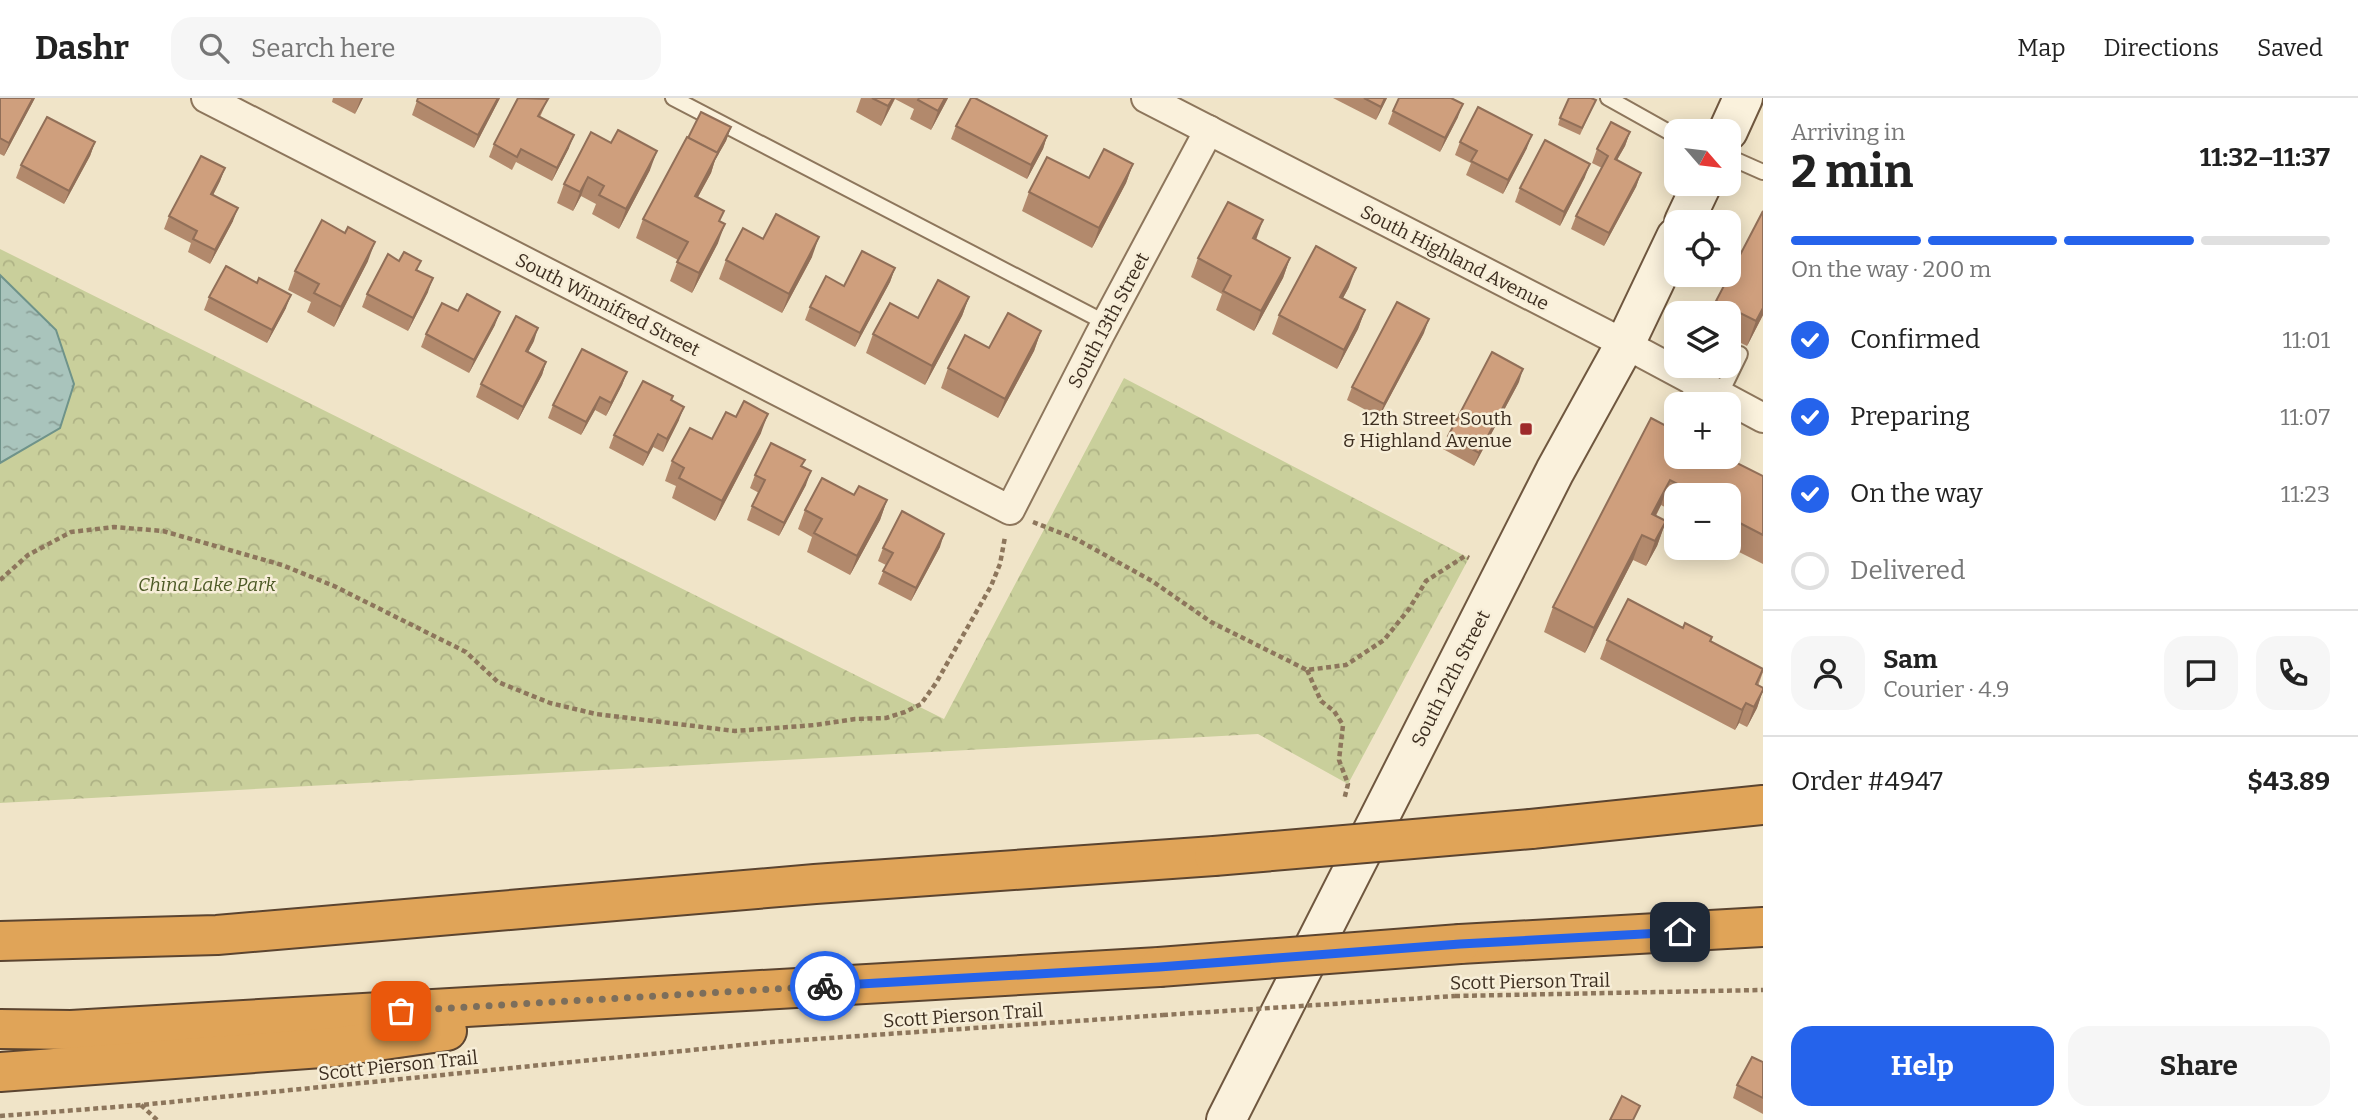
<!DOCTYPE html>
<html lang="en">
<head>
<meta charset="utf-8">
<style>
	:root { --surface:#fff; --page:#f6f6f6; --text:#222; --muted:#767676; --line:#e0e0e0; --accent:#2563eb }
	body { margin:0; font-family:Bitter,serif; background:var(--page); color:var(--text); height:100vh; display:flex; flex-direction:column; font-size:26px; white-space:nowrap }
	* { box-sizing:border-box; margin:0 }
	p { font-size:23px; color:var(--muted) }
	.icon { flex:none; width:38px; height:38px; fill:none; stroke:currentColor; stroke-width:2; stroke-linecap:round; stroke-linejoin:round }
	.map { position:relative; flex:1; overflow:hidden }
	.drawer { display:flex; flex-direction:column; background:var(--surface); width:595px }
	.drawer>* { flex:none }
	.needle { width:46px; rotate:118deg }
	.buttons { position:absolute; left:1664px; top:21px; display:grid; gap:14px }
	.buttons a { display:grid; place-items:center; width:77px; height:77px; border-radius:14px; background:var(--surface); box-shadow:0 4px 18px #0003; font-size:35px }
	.pin { position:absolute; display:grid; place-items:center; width:60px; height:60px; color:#fff; margin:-30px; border-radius:14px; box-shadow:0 4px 10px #0006 }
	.courier { position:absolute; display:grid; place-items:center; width:70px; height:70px; margin:-35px; border:5px solid #2563eb; border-radius:50%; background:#fff; color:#222; box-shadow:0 2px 9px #0007 }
	.headline em { font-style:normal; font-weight:700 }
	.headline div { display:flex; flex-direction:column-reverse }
	.headline { display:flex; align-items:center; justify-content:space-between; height:119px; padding:0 28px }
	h1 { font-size:46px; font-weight:700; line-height:52px }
	.bar { display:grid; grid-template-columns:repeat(4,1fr); gap:10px 7px; align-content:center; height:84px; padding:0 28px }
	.bar i { height:9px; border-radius:5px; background:var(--line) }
	.bar .active { background:var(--accent) }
	.bar p { grid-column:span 4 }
	.line { display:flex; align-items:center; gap:18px; padding:0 28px; border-top:2px solid var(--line) }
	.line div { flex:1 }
	.round { display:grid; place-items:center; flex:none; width:74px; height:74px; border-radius:21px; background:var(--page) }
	ol { padding:0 28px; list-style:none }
	li { display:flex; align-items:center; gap:21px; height:77px }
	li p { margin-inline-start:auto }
	li .icon { padding:7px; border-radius:50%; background:var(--accent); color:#fff; stroke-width:4 }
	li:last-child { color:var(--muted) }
	li i { width:38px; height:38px; border:4px solid var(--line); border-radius:50% }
	.cta { display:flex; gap:14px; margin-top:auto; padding:14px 28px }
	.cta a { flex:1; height:80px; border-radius:21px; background:var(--accent); color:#fff; font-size:28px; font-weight:700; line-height:80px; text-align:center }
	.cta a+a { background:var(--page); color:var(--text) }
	header { display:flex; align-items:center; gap:42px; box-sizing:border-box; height:98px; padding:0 35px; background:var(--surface); border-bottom:2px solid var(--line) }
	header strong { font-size:33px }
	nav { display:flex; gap:38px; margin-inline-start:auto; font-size:24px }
	.search { width:490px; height:63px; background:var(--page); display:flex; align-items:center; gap:18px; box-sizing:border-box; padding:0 24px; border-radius:21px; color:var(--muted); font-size:26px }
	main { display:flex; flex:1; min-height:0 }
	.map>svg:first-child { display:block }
	.forest { fill:url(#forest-crowns) }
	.water { fill:url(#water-ripples); stroke:#6f938a; stroke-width:2 }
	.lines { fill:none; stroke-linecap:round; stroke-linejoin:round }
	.service-casing { stroke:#8d765c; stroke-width:18 }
	.minor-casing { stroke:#8d765c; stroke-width:32 }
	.secondary-casing { stroke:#6f573f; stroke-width:42 }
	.motorway-casing { stroke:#5b4430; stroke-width:42 }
	.path { stroke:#8d765c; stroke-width:4.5; stroke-dasharray:5 3.5; stroke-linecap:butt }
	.service { stroke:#faf1dc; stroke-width:14 }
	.minor { stroke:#faf1dc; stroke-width:28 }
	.secondary { stroke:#faf1dc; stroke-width:38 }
	.motorway { stroke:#e0a458; stroke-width:38 }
	.motorway-bridge-casing { stroke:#5b4430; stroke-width:42; stroke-linecap:butt }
	.path-bridge { stroke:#8d765c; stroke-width:4.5; stroke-dasharray:5 3.5; stroke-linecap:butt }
	.motorway-bridge { stroke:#e0a458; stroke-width:38 }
	.wall { fill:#b2896c }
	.shaded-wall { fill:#916f58 }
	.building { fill:#cf9f7d; stroke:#916f58; stroke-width:2 }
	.done { stroke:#7c6e5b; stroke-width:7; stroke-dasharray:0 12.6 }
	.route { stroke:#2563eb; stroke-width:9 }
	.poi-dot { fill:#9e2a2b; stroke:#f7eed8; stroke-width:2.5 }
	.labels { text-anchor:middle; stroke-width:5; stroke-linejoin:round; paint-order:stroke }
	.street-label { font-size:19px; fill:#3d2e20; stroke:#f7eed8 }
	.poi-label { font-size:19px; fill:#3d2e20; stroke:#f7eed8; text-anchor:end }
	.park-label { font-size:19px; font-style:italic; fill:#4d5a26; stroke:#f7eed8 }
</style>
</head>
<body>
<header>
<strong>Dashr</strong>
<div class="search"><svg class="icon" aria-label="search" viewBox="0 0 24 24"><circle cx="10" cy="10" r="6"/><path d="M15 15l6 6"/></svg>Search here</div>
<nav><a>Map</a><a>Directions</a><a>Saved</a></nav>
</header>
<main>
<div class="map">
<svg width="1763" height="1022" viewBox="0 0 1763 1022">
	<defs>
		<pattern id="forest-crowns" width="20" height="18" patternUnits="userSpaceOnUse" patternTransform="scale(1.75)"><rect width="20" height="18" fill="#c9cf9b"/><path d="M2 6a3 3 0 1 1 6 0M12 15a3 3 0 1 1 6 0" fill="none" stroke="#aeb285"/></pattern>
		<pattern id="water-ripples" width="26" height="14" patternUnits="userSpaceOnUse" patternTransform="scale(1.75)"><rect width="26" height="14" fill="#a9c4bc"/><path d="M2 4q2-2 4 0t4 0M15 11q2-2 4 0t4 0" fill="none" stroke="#8ba098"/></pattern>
	</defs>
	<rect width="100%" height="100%" fill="#f0e4c8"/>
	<polygon class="forest" points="0,151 944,621 1124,280 1469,460 1348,686 1258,636 0,705"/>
	<polygon class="water" points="0,177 56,232 74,286 60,330 0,365"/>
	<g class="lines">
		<g class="service-casing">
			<g id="service">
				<polyline points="673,0 1106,225"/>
				<polyline points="1608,0 1676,38"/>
				<polyline points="1729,59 1763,74"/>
				<polyline points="1720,297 1740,256"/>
				<polyline points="1685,306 1696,284"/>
				<polyline points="1673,332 1676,325"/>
			</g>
		</g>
		<g class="minor-casing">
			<g id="minor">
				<polyline points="206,0 1010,412 1099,238 1209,32"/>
				<polyline points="1146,0 1625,246 1763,320"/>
			</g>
		</g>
		<g class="secondary-casing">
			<g id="secondary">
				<polyline points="1728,33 1743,0"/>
				<polyline points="1684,124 1702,86"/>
				<polyline points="1226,1022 1555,373 1625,246 1676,139"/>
			</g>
		</g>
		<g class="motorway-casing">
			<g id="motorway">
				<polyline points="1531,731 1763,707"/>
				<polyline points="0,843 217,837 815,786 1214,758"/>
				<polyline points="1460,846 1763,829"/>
				<polyline points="0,931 71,932 1159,869"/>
				<polyline points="0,974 335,949 447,933"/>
			</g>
		</g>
		<g class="path">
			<polyline points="1033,424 1076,441 1152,483 1211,524 1307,572 1346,567 1384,542 1409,511 1426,483 1465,458 1469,460"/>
			<polyline points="0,482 28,457 71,434 114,429 163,433 282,467 334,488 466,554 498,584 550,605 596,616 735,633 815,627 855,621 886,620 905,614 921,606 936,585 991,488 1000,466 1005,439"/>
			<polyline points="1307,572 1321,603 1334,613 1343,627 1339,662 1348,686 1344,702"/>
			<polyline points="1455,898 1763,892"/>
			<polyline points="141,1007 157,1022"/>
			<polyline points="0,1018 141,1007 772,944 1163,917"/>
		</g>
		<use href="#service" class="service"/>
		<use href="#minor" class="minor"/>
		<use href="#secondary" class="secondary"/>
		<use href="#motorway" class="motorway"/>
		<g class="motorway-bridge-casing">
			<g id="motorway-bridge">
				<polyline points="1214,758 1531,731"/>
				<polyline points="1159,869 1460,846"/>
			</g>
		</g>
		<polyline class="path-bridge" points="1163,917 1455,898"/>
		<use href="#motorway-bridge" class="motorway-bridge"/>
	</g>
	<g class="wall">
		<polygon points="0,0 35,0 4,58 0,56"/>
		<polygon points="333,0 363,0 355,16 332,4"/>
		<polygon points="418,0 500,0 474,50 412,17"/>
		<polygon points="861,0 948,0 931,32 910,21 914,11 895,1 881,28 856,14"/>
		<polygon points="1333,0 1387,0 1376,22"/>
		<polygon points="548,1 540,19 569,50 552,83 516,64 512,72 489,59 494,46"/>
		<polygon points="1596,2 1580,37 1558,27 1560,20"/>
		<polygon points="1393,13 1458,19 1440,54 1388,26"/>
		<polygon points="956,28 1047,38 1043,51 1027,81 951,41"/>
		<polygon points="731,29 726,43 715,62 711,75 698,99 720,124 718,145 692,195 670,183 678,162 636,140 643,121"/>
		<polygon points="591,34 650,72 619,131 592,116 596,106 581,98 573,113 557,105 564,86"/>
		<polygon points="1630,34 1625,48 1617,62 1641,75 1636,89 1604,148 1571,131 1576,118 1602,70 1592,65 1597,51"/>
		<polygon points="95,44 90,58 64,106 16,80 21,67"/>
		<polygon points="1460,44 1527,50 1503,96 1466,77 1471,65 1455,57"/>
		<polygon points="1133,66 1126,85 1092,150 1022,113 1029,94 1089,80"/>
		<polygon points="225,70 220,83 213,97 233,123 210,166 188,154 191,145 164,131 169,118"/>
		<polygon points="1585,79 1560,128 1515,104 1520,90"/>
		<polygon points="1763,113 1763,217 1747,248 1729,239 1729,215 1712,215 1716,203"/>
		<polygon points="763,141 812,159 782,215 719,181 726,162"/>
		<polygon points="1256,142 1290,160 1283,180 1254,233 1216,212 1222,196 1191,179 1198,160"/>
		<polygon points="368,163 334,229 307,214 311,204 288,192 295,173"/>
		<polygon points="399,163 421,163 417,172 428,194 408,233 362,209 367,196"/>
		<polygon points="895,170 890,184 855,249 805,222 810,209 844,188"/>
		<polygon points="257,185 286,210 267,245 204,212 209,199"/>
		<polygon points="1349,189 1343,200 1365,212 1358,231 1337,271 1272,236 1279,217"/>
		<polygon points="969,199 962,218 925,287 866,255 873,236 918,220"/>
		<polygon points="458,213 495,227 469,275 421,249 426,236"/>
		<polygon points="1041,233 1034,253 998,320 941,290 948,270 989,250"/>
		<polygon points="1424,235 1379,319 1347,302 1352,289"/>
		<polygon points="534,243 528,254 546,264 542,277 518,322 476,299 481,286"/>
		<polygon points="627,274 622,287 606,318 595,312 581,337 548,320 553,307"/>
		<polygon points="1519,284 1474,368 1443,351 1448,338"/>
		<polygon points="672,302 679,322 663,354 653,349 643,368 609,350 614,337"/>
		<polygon points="1651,320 1763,378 1763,466 1729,449 1729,397 1676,397 1676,415 1661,407 1656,418 1666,423 1657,448 1646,468 1633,462 1585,555 1544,534 1553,509"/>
		<polygon points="761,335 715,423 672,400 676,388 665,383 672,363 712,341"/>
		<polygon points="802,369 806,387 779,438 747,422 752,408 759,395 750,390 755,377"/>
		<polygon points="854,397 887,402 880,422 850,477 807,454 812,439 798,431 805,412"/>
		<polygon points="940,449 911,503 878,486 886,467 878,463 883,450"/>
		<polygon points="1683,530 1712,539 1711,544 1763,574 1758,588 1763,592 1757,610 1747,629 1739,625 1735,632 1600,561 1607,542"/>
		<polygon points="1763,964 1763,1016 1733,1000 1737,987"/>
	</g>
	<g class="shaded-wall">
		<polygon points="33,0 35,0 4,58 9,45"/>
		<polygon points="361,0 363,0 355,16"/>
		<polygon points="498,0 500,0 474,50 478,37"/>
		<polygon points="893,0 895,0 881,28 888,8"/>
		<polygon points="945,0 948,0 931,32 938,13"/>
		<polygon points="1385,0 1387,0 1376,22 1381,9"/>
		<polygon points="1463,6 1458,19 1440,54 1445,40"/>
		<polygon points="731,29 726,43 715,62 711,75 688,117 695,98"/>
		<polygon points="1630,34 1625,48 1610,74 1615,61"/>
		<polygon points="574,37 569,50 552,83 557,70"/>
		<polygon points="1532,37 1527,50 1503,96 1508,82"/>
		<polygon points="1047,38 1043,51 1027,81 1031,67"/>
		<polygon points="95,44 90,58 64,106 69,93"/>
		<polygon points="657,53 650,72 619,131 626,111"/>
		<polygon points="1133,66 1126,85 1092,150 1099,130"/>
		<polygon points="1590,66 1585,79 1560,128 1564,114"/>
		<polygon points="225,70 220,83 207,109 211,96"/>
		<polygon points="1641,75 1636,89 1604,148 1609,135"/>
		<polygon points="588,79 581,98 573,113 580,94"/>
		<polygon points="238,110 233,123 210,166 215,152"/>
		<polygon points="1263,122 1256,142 1253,140"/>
		<polygon points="725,126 718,145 692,195 699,175"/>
		<polygon points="819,139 812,159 782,215 789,196"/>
		<polygon points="375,144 368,163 334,229 341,209"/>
		<polygon points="1290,160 1283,180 1254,233 1261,213"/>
		<polygon points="895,170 890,184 855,249 860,235"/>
		<polygon points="1356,170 1349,189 1333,218 1340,199"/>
		<polygon points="433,180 428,194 408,233 413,220"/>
		<polygon points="291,197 286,210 267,245 272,232"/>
		<polygon points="969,199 962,218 925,287 932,268"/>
		<polygon points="1763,210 1763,217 1747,248 1756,223"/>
		<polygon points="1365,212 1358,231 1337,271 1344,252"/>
		<polygon points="500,214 495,227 469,275 474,262"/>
		<polygon points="1429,221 1424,235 1379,319 1384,306"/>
		<polygon points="538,230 534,243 521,267 526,253"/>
		<polygon points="1041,233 1034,253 998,320 1005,301"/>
		<polygon points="546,264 542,277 518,322 523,309"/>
		<polygon points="1523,271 1519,284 1474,368 1479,355"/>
		<polygon points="627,274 622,287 606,318 611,305"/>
		<polygon points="600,299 595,312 581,337 586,324"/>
		<polygon points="684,309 679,322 663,354 667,341"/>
		<polygon points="768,316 761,335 715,423 722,403"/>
		<polygon points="658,336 653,349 643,368 648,355"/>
		<polygon points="811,373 806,387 779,438 784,425"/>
		<polygon points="1670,382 1661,407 1643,441 1652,416"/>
		<polygon points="887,402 880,422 850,477 857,458"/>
		<polygon points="1666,423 1657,448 1646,468 1655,443"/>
		<polygon points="944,436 940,449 911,503 916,490"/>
		<polygon points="1642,437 1633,462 1585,555 1594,530"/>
		<polygon points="1763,592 1757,610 1747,629 1754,609"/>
		<polygon points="1746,605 1739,625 1735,632 1742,612"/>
	</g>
	<g class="building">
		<polygon points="0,0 33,0 9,45 0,40"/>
		<polygon points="418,0 498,0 478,37 417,3"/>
		<polygon points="518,0 548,1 538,18 574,37 557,70 521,51 517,59 494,46"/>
		<polygon points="872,0 893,0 888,8"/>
		<polygon points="919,0 945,0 938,13 918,2"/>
		<polygon points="971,0 975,0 1047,38 1031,67 956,28"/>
		<polygon points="1364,0 1385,0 1381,9"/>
		<polygon points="1399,0 1451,0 1463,6 1445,40 1393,13"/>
		<polygon points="1569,0 1591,0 1596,2 1582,30 1560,20"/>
		<polygon points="1478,9 1532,37 1508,82 1471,63 1477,53 1460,44"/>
		<polygon points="701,14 731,29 717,55 688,40"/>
		<polygon points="47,19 95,44 69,93 21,67"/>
		<polygon points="1611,24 1630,34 1615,61 1641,75 1609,135 1576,118 1608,58 1597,51"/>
		<polygon points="618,32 657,53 626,111 599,97 604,88 588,79 580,94 564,86 591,34 611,45"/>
		<polygon points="687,39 718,55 695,98 724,113 719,123 725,126 699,175 677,164 688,144 643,121"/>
		<polygon points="1545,42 1590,66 1564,114 1520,90"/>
		<polygon points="1104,51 1133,66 1099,130 1029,94 1047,59 1089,80"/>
		<polygon points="201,58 225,70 211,96 238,110 215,152 193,141 197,133 169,118"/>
		<polygon points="1228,104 1263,122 1253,140 1290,160 1261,213 1223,193 1231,178 1198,160"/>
		<polygon points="1763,113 1763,210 1756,223 1716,203"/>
		<polygon points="776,116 819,139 789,196 726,162 743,130 763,141"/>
		<polygon points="322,122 345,135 348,129 375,144 341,209 314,195 319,186 295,173"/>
		<polygon points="1316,148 1356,170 1340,199 1365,212 1344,252 1279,217"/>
		<polygon points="862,153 895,170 860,235 810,209 826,178 844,188"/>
		<polygon points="404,154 421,163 416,172 433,180 413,220 367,196 388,156 399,163"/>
		<polygon points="226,168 257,185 259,180 291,197 272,232 209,199"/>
		<polygon points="938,182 969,199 932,268 873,236 890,205 918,220"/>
		<polygon points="467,196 500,214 474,262 426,236 442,205 458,213"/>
		<polygon points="1397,204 1429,221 1384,306 1352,289"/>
		<polygon points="1008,215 1041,233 1005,301 948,270 965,237 989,250"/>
		<polygon points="516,218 538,230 526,253 546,264 523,309 481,286"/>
		<polygon points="582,251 627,274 611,305 600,299 586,324 553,307"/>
		<polygon points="1492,254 1523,271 1479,355 1448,338"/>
		<polygon points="643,283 673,298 671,302 684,309 667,341 658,336 648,355 614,337"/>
		<polygon points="744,303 768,316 722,403 679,380 684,370 672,363 690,330 712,341 726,314 736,319"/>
		<polygon points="1651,320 1676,333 1676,359 1725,359 1763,378 1763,437 1734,422 1737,417 1729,412 1729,397 1699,397 1670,382 1652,416 1666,423 1655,443 1642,437 1594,530 1553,509"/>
		<polygon points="771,345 805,362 801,368 811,373 784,425 752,408 765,382 755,377"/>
		<polygon points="822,380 854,397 859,388 887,402 857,458 814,435 822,421 805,412"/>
		<polygon points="902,413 944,436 916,490 883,473 893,455 883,450"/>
		<polygon points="1628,501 1683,530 1685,525 1712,539 1710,543 1763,571 1756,586 1763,590 1763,592 1754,609 1746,605 1742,612 1607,542"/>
		<polygon points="1752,959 1763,964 1763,1000 1737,987"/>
		<polygon points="1622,998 1640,1008 1633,1022 1610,1022"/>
	</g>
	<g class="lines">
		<polyline class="done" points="401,913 825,888"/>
		<polyline class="route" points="825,888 1159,869 1460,846 1680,834"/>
	</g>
	<rect class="poi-dot" x="1519" y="324" width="14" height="14" rx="3.5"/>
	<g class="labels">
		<g class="street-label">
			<text transform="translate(1455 159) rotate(27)" y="7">South Highland Avenue</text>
			<text transform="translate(608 206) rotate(27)" y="7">South Winnifred Street</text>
			<text transform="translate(1108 222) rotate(-62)" y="7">South 13th Street</text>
			<text transform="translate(1450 580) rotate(-63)" y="7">South 12th Street</text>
			<text transform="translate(1530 883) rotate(-1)" y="7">Scott Pierson Trail</text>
			<text transform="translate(963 917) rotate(-4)" y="7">Scott Pierson Trail</text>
			<text transform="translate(398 967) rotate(-6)" y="7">Scott Pierson Trail</text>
		</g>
		<g class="poi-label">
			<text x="1512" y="327">12th Street South<tspan x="1512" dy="22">&amp; Highland Avenue</tspan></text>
		</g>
		<g class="park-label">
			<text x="207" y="493">China Lake Park</text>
		</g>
	</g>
</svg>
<div class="buttons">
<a><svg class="needle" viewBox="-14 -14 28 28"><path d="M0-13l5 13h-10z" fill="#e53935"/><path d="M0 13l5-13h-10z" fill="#767676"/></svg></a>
<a><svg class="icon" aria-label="locate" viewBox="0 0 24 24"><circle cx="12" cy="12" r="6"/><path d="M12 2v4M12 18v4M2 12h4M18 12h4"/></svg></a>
<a><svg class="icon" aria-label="layers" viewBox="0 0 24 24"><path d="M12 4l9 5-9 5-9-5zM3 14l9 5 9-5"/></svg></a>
<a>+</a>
<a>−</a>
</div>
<div class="pin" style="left:401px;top:913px;background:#ea580c"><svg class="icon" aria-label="bag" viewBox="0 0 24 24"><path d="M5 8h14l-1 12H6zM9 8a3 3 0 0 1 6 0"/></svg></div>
<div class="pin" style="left:1680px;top:834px;background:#1f2937"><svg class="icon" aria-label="home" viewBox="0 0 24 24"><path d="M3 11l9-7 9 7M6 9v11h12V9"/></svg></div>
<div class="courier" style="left:825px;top:888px"><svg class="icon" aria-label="bike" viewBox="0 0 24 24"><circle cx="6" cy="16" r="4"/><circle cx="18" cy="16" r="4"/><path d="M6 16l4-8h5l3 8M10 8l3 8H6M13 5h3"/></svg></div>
</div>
<section class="drawer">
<div class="headline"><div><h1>2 min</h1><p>Arriving in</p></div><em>11:32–11:37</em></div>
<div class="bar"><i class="active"></i><i class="active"></i><i class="active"></i><i></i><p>On the way · 200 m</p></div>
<ol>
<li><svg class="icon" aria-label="check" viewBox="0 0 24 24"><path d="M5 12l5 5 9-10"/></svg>Confirmed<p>11:01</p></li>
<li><svg class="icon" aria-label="check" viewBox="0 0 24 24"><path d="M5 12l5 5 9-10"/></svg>Preparing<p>11:07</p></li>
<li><svg class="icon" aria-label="check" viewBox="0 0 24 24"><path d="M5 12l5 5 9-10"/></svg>On the way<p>11:23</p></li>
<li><i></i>Delivered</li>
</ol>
<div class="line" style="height:126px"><a class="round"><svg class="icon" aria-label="person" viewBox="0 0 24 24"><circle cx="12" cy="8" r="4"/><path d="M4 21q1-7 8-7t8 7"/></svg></a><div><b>Sam</b><p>Courier · 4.9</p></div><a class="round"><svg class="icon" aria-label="chat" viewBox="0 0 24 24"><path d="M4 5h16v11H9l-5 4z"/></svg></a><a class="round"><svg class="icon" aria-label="phone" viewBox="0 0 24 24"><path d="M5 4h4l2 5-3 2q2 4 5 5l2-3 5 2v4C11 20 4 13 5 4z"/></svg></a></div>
<div class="line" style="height:91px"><div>Order #4947</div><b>$43.89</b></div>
<div class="cta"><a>Help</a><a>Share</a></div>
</section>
</main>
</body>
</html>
